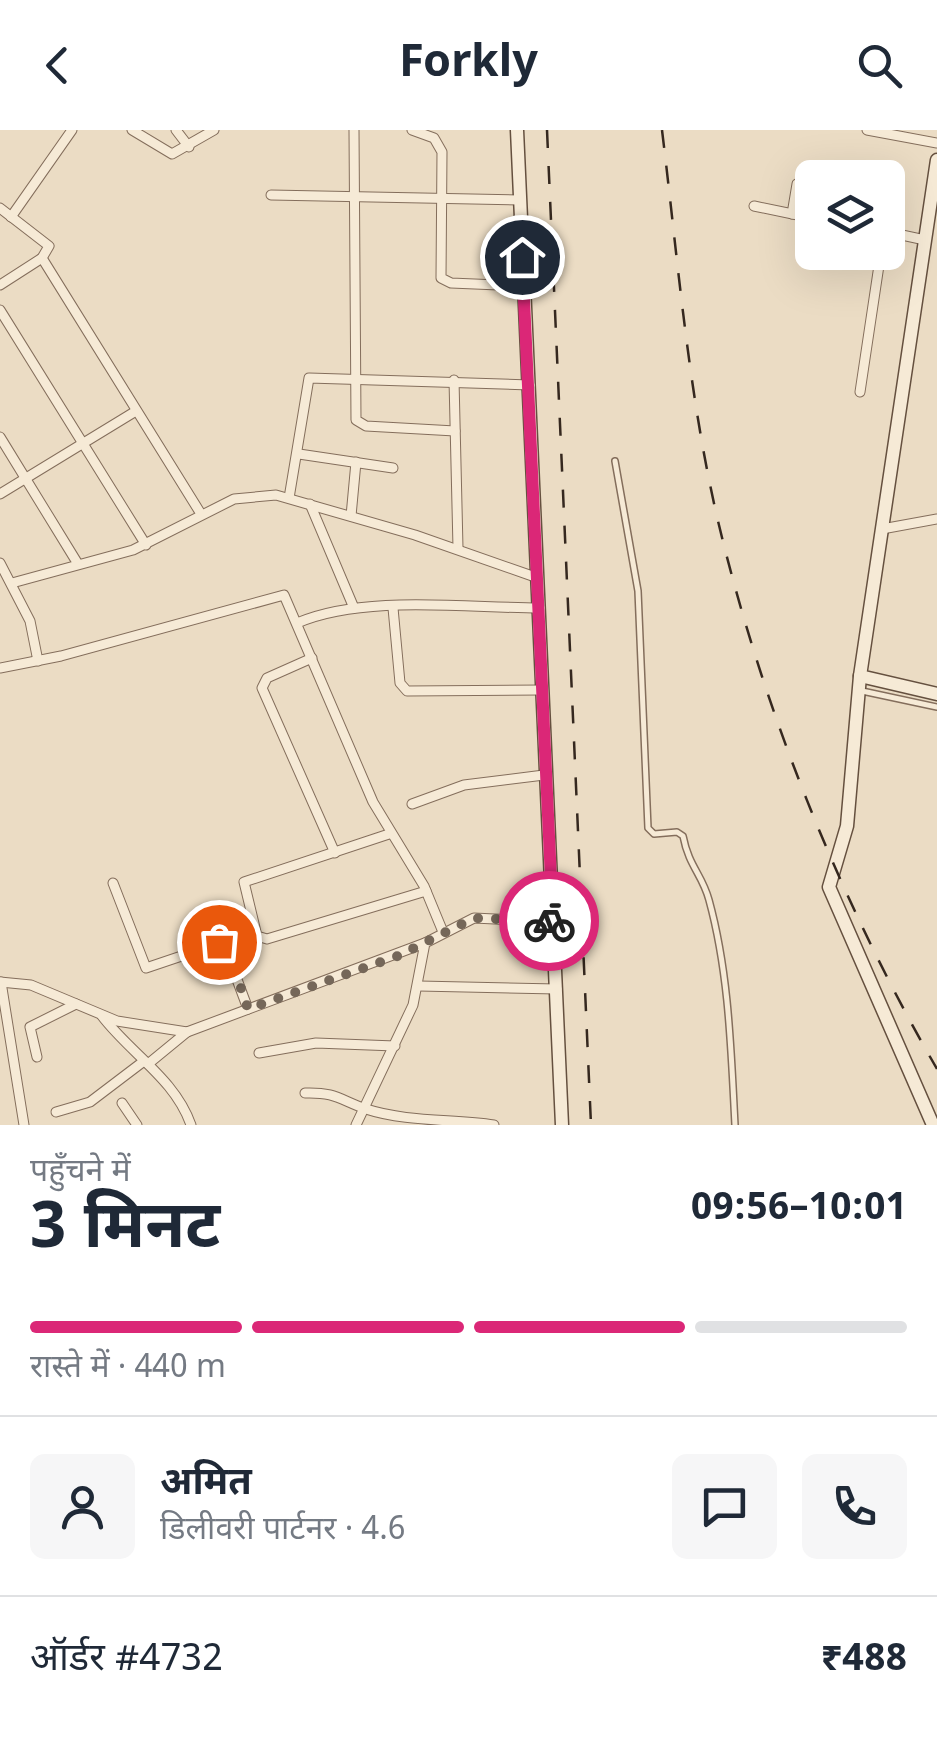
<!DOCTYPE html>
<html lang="hi">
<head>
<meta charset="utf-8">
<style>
	:root { --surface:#fff; --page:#f6f6f7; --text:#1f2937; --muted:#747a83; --line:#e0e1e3; --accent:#db2777 }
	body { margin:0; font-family:Georgia,"Noto Sans Devanagari",serif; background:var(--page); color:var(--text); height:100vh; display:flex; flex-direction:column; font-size:38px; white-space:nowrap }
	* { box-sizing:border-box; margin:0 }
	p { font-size:32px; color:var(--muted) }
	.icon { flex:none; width:55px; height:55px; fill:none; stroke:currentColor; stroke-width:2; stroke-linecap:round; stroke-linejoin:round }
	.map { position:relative; height:995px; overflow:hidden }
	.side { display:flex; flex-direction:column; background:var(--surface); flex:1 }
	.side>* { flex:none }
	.fabs { position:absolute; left:795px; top:30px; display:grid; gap:20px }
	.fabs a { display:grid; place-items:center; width:110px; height:110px; border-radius:15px; background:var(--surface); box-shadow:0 10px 40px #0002; font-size:50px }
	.pin { position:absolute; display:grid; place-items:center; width:85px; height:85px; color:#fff; margin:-42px; border:5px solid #fff; border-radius:50%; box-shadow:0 2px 10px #0007 }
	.courier { position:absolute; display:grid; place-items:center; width:100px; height:100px; margin:-50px; border:8px solid #db2777; border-radius:50%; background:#fff; color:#222; box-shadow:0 2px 12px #0007 }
	.headline em { font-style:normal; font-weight:700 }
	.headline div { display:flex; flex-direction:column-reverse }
	.headline { display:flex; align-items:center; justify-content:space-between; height:170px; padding:0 30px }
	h1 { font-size:65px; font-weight:700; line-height:75px }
	.bar { display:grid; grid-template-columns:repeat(4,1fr); gap:15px 10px; align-content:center; height:120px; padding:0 30px }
	.bar i { height:12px; border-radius:8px; background:var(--line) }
	.bar .active { background:var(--accent) }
	.bar p { grid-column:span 4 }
	.line { display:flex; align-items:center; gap:25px; padding:0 30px; border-top:2px solid var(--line) }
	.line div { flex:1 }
	.round { display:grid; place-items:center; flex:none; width:105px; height:105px; border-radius:15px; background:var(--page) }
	header { display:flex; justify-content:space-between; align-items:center; height:130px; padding:0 30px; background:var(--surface); font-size:45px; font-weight:700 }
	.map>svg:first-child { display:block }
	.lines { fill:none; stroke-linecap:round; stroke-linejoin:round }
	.lane-casing { stroke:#846e5c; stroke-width:8 }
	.street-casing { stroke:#846e5c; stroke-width:11 }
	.secondary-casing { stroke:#65503f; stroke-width:15 }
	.lane { stroke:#f6ead6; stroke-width:5 }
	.street { stroke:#f6ead6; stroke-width:9 }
	.secondary { stroke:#f6ead6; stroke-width:12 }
	.rail { stroke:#35281f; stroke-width:2.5; stroke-dasharray:18 18; stroke-linecap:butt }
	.done { stroke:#756759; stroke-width:10; stroke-dasharray:0 18 }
	.route { stroke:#db2777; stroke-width:12 }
</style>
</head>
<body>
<header><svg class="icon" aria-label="back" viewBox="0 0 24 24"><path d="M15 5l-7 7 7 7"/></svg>Forkly<svg class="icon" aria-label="search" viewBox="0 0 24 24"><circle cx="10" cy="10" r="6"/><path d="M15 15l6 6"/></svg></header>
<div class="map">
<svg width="937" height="995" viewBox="0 0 937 995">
	<rect width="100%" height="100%" fill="#ebdcc4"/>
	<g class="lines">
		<g class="lane-casing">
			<g id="lane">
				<path d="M615,331L638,461L648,698L654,704L677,702L683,706C689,737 702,744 709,770C729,843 731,920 735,995"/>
				<polyline points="862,561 937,577"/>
			</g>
		</g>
		<g class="street-casing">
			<g id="street">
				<polyline points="132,0 172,24 214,0"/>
				<polyline points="176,0 189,17"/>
				<polyline points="354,0 356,290 366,296 455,301"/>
				<polyline points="412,0 434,8 442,22 441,148 451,153 523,156"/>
				<polyline points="867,0 937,13"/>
				<polyline points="271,65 520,70"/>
				<polyline points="754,76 812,88"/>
				<polyline points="0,78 49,116 42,128 0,155"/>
				<polyline points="792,84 797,54 812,54"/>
				<polyline points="11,87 72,0"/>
				<polyline points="888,102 925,110"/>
				<polyline points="42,128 201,384"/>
				<polyline points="0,180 146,415"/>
				<polyline points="454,250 458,418"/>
				<polyline points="860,262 881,122"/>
				<polyline points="0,307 78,434"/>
				<polyline points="299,324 393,338"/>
				<polyline points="0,364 136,281"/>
				<polyline points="289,368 309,248 530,255"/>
				<polyline points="310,374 354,478"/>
				<polyline points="351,386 356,332"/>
				<polyline points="882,399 937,389"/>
				<polyline points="0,433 30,491 38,531"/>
				<polyline points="12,453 133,420 234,369 276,365 415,405 538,448"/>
				<polyline points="393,478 400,553 407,561 541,560"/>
				<path d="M297,493C364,464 467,478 540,478"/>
				<polyline points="312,528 267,548 262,558 335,723"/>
				<polyline points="0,538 61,526 284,465 373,672 424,756 443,802"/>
				<polyline points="412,674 464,655 544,645"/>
				<polyline points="389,704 244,752 257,806 267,809 426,761"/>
				<polyline points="113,753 146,838 223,812 248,879"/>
				<polyline points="0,852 31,855 117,891 187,902 425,813"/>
				<polyline points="1,852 24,995"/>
				<polyline points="419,856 557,859"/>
				<path d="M102,886C131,924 175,949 191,995"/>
				<polyline points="259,923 316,913 395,916"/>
				<polyline points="37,927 30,897 76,874"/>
				<polyline points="148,934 187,902"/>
				<path d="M305,963C336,962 340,970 366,979C406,992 452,989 494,995"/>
				<polyline points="122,973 137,995"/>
				<polyline points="56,982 90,972 144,931"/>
				<polyline points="356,995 413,875 425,813 474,788 553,792"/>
			</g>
		</g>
		<g class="secondary-casing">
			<g id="secondary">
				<polyline points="517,0 562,995"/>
				<polyline points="937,30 860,546 937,564"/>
				<polyline points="860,546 847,696 829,757 933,995"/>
			</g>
		</g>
		<use href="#lane" class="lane"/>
		<use href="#street" class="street"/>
		<use href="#secondary" class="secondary"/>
		<g class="rail">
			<polyline points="547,0 591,995"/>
			<path d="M662,0C678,130 688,263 718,391C763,580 840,771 937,939"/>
		</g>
	</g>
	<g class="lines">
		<polyline class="done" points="219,812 226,814 248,879 398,826 474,788 549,791"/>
		<polyline class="route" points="522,127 553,792 549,791"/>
	</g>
</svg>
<div class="fabs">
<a><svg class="icon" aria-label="layers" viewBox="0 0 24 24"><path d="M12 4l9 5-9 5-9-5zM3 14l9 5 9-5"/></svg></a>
</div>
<div class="pin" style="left:219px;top:812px;background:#ea580c"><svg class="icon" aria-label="bag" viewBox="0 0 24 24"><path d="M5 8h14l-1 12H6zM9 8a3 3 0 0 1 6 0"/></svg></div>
<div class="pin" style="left:522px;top:127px;background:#1f2937"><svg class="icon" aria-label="home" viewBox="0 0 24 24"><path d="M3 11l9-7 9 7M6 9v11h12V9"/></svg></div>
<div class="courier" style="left:549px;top:791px"><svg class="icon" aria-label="bike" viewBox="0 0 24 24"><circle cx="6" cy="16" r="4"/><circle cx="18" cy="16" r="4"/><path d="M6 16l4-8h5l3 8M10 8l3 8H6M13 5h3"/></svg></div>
</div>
<section class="side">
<div class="headline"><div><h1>3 मिनट</h1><p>पहुँचने में</p></div><em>09:56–10:01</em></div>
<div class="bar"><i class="active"></i><i class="active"></i><i class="active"></i><i></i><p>रास्ते में · 440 m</p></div>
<div class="line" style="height:180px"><a class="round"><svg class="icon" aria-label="person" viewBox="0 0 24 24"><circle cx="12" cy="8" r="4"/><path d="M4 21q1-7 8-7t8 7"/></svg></a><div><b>अमित</b><p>डिलीवरी पार्टनर · 4.6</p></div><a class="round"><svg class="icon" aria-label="chat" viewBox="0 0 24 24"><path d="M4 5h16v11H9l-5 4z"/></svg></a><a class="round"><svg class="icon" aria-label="phone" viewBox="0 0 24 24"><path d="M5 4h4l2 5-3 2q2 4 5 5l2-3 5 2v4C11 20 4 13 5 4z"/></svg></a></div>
<div class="line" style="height:130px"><div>ऑर्डर #4732</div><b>₹488</b></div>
</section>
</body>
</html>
